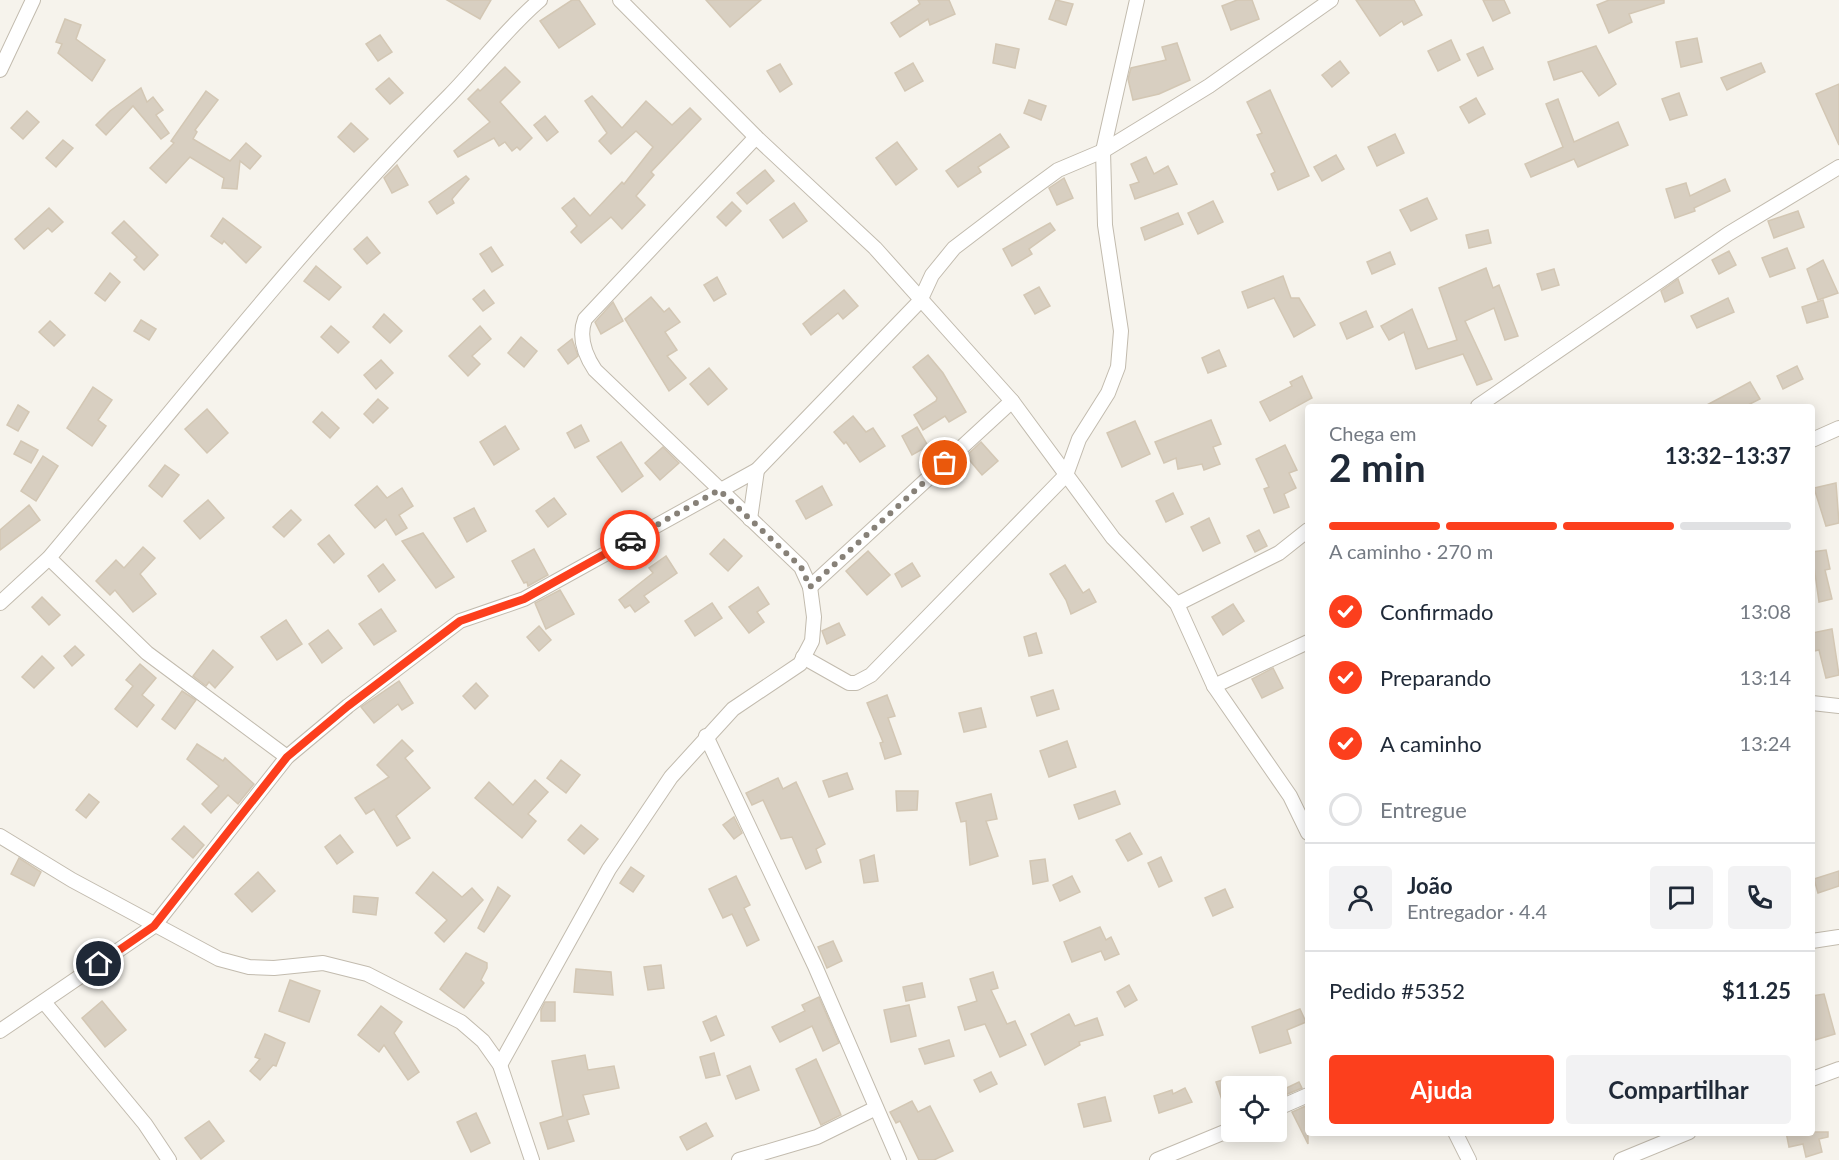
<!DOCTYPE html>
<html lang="pt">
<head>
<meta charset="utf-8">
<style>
	:root { --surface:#fff; --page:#f2f2f3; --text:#1f2937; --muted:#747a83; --line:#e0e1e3; --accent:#fc3f1d }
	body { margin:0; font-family:Lato,sans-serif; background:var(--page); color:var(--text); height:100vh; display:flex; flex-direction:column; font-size:22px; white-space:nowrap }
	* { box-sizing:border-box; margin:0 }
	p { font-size:20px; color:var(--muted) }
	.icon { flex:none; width:33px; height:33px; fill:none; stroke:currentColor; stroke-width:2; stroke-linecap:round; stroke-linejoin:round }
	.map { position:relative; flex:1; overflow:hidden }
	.panel { position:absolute; left:1305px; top:404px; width:510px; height:732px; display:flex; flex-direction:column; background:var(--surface); border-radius:6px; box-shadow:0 3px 15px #0003 }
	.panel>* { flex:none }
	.controls { position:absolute; left:1221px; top:1076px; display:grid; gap:12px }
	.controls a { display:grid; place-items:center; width:66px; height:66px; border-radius:6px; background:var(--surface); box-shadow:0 3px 15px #0003; font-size:30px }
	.pin { position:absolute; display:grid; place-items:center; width:51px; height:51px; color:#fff; margin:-26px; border:3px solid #fff; border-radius:50%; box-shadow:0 2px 6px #0007 }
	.courier { position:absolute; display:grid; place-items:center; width:60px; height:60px; margin:-30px; border:4px solid #fc3f1d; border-radius:50%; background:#fff; color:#222; box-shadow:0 2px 8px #0007 }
	.head em { font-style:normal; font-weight:700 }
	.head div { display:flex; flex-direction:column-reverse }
	.head { display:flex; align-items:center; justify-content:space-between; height:102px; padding:0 24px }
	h1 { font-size:39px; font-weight:700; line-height:45px }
	.bar { display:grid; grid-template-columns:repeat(4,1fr); gap:9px 6px; align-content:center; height:72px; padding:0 24px }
	.bar i { height:8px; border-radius:4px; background:var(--line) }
	.bar .on { background:var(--accent) }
	.bar p { grid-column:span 4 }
	.line { display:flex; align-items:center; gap:15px; padding:0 24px; border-top:2px solid var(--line) }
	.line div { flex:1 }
	.round { display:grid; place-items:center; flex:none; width:63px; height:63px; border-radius:6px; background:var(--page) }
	ol { padding:0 24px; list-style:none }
	li { display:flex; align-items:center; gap:18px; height:66px }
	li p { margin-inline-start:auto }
	li .icon { padding:6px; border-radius:50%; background:var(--accent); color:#fff; stroke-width:4 }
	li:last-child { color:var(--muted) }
	li i { width:33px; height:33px; border:3px solid var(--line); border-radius:50% }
	.primary-button { display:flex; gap:12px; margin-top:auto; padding:12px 24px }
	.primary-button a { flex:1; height:69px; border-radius:6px; background:var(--accent); color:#fff; font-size:24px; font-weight:700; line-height:69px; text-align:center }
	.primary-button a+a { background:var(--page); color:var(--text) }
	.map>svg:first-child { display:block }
	.building { fill:#d8cfc1; stroke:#d3c7b4; stroke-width:1.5 }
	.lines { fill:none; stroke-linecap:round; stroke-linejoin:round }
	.minor-casing { stroke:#c2bbae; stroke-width:16 }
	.minor { stroke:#fff; stroke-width:14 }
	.done { stroke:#878178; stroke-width:6; stroke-dasharray:0 10.8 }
	.route { stroke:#fc3f1d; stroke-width:8 }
</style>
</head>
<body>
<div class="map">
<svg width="1839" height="1160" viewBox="0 0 1839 1160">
	<rect width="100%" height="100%" fill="#f6f3ec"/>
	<g class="building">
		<polygon points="447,0 491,0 480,19"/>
		<polygon points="572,0 579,0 595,24 559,48 540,21"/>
		<polygon points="706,0 761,0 730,27"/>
		<polygon points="918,0 949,0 955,14 930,25 928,19 900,37 891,23 920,4"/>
		<polygon points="1056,0 1073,4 1066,25 1049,19"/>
		<polygon points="1237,0 1252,0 1259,19 1231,30 1222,6"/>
		<polygon points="1356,0 1414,0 1422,15 1404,25 1402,21 1380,36"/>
		<polygon points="1483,0 1504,0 1510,13 1493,21"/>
		<polygon points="1609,0 1664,0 1664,3 1629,14 1632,22 1609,33 1597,5"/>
		<polygon points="65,19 81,25 76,39 105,60 92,81 58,53 62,44 56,42"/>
		<polygon points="380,35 392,52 378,61 366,44"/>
		<polygon points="1697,38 1702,62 1681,67 1676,42"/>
		<polygon points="1451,40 1460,60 1438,71 1428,51"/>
		<polygon points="1177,43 1190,80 1159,94 1133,100 1128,79 1131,68 1166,60 1162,47"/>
		<polygon points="996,44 1019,49 1015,68 993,63"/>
		<polygon points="1596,46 1616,84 1599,96 1582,71 1554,80 1548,62"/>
		<polygon points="1483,47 1493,69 1478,76 1467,54"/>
		<polygon points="1340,61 1349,73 1332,87 1322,75"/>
		<polygon points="913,63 923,81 905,91 895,73"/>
		<polygon points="1761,63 1765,72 1727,90 1721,78"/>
		<polygon points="780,64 792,84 780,92 767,71"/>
		<polygon points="505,67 520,82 500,102 532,138 520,150 517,147 512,151 505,142 499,146 494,138 458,157 454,151 490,122 468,99 478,89 480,91"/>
		<polygon points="389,78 403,93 390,104 376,89"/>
		<polygon points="1839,84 1839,145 1816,94"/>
		<polygon points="141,88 147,102 153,97 163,110 156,115 169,133 161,139 133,106 106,135 96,125 110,111"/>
		<polygon points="1270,90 1309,176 1278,190 1271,174 1275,172 1257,135 1262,133 1247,102"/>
		<polygon points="206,91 218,100 195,130 197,132 193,139 230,161 246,143 261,156 250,169 240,161 237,189 222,188 224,178 190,157 166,183 150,168 174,143 171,141"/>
		<polygon points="1679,93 1687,115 1670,120 1662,99"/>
		<polygon points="592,96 622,128 646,101 672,125 690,108 701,119 651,172 654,175 636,196 645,205 622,229 611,217 581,243 571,232 577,226 562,208 574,198 590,216 622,182 624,184 653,147 636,131 611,154 599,141 607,133 585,101"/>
		<polygon points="1476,98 1485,114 1469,123 1460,107"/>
		<polygon points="1558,99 1574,142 1618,122 1628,145 1578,167 1574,159 1531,177 1525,164 1563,147 1546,104"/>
		<polygon points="1029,100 1046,106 1041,120 1024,113"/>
		<polygon points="27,111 39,122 23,139 11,128"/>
		<polygon points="545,116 558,132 547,141 534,125"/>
		<polygon points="351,123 368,139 354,152 338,137"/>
		<polygon points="1000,134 1009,147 978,167 981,172 958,187 946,171"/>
		<polygon points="1395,134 1404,153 1377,166 1368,147"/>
		<polygon points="63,140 73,148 56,167 46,158"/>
		<polygon points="897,142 917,169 896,185 876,158"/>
		<polygon points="1336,155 1344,169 1322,181 1314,167"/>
		<polygon points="1146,157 1154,174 1168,166 1177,184 1135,199 1130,185 1139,182 1131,164"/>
		<polygon points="397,165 408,185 392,193 384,178"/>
		<polygon points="765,170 774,181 747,204 737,193"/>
		<polygon points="466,176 469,179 452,199 454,203 437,214 429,202"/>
		<polygon points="1064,178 1073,198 1057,205 1049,188"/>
		<polygon points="1725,179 1730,191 1694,208 1695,211 1675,218 1666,189 1686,183 1690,196"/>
		<polygon points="1427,198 1437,219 1411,231 1400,210"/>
		<polygon points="1213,201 1223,222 1198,234 1188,213"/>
		<polygon points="732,202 741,211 726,226 717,217"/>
		<polygon points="794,203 807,221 783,238 770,220"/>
		<polygon points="49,208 63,222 52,232 48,228 24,249 15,239"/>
		<polygon points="1798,211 1804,227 1774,238 1768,221"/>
		<polygon points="1178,213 1183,224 1145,240 1141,228"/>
		<polygon points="223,218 261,247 246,263 224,241 222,244 211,236"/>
		<polygon points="124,221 158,255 144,270 134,260 137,257 112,233"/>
		<polygon points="1050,223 1055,230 1029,249 1032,254 1012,266 1003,249"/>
		<polygon points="1488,230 1491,243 1469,248 1466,235"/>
		<polygon points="367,237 380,253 367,264 354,249"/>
		<polygon points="491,247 503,265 492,272 480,254"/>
		<polygon points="1787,248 1795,268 1770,277 1762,258"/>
		<polygon points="1729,251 1736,265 1719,274 1712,260"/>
		<polygon points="1390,252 1395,264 1372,274 1367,262"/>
		<polygon points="1823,260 1838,293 1818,300 1807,269"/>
		<polygon points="316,266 341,287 329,300 304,281"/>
		<polygon points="1486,268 1493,288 1499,285 1518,336 1505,340 1494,308 1465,321 1492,379 1477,385 1463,354 1416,369 1404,332 1389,340 1381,326 1412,309 1428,349 1457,340 1439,288"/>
		<polygon points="1554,269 1559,285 1542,290 1537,274"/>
		<polygon points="110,273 120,282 105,301 95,293"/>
		<polygon points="1283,276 1291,298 1299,298 1315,325 1294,337 1274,298 1248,308 1242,292"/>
		<polygon points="717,277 726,294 714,301 704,285"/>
		<polygon points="1678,279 1683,293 1665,302 1661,291"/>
		<polygon points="1039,287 1050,306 1035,314 1024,295"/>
		<polygon points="484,290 494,303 483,311 473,299"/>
		<polygon points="844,290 858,306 843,319 838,313 811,335 803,324"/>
		<polygon points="651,297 664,312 669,308 680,322 665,332 677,350 667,356 686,378 669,391 625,319"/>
		<polygon points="1728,298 1734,312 1697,328 1691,316"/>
		<polygon points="1823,300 1828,317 1807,323 1802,307"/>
		<polygon points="613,302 623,321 601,334 595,322"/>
		<polygon points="1366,311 1373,327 1347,339 1340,323"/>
		<polygon points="384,314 402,331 390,343 373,327"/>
		<polygon points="141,320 156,329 149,340 134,331"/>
		<polygon points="50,321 65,335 54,346 39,332"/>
		<polygon points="331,326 349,342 338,353 321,337"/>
		<polygon points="480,326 491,339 472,356 480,364 468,376 449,356"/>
		<polygon points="521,337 537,351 524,367 508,353"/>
		<polygon points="572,339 578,356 568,364 558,350"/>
		<polygon points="1219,350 1226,366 1208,373 1202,358"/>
		<polygon points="928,355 943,373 966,412 949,422 945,416 923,430 914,415 936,401 937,398 913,367"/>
		<polygon points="381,360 393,373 376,389 364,375"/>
		<polygon points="1797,366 1803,379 1783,389 1777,376"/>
		<polygon points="709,368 727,389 708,405 690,384"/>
		<polygon points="1302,376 1312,398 1270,421 1260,402 1292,386 1290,382"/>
		<polygon points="1750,382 1760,399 1746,406 1705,406"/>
		<polygon points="93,387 112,400 98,420 106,426 92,446 67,428"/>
		<polygon points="378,399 388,408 373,423 364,414"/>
		<polygon points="18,405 29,412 18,431 7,425"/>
		<polygon points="207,409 228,433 207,453 185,429"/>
		<polygon points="322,412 339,428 330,438 313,422"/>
		<polygon points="853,416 866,432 873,428 885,446 860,462 846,442 844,444 834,432"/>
		<polygon points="1211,420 1221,444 1213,447 1220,464 1204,470 1202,464 1178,469 1176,458 1164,463 1155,442"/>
		<polygon points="1135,421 1150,454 1122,467 1107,433"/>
		<polygon points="581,425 589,441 575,448 567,433"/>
		<polygon points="505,426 519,449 494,465 480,442"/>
		<polygon points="917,427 928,446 912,455 902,436"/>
		<polygon points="21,441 38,450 31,463 14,454"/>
		<polygon points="621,442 643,476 622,492 597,457"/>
		<polygon points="981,442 998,461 982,475 966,456"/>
		<polygon points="1285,445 1297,470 1289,473 1296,488 1284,494 1289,507 1274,513 1264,489 1269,487 1256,459"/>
		<polygon points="663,447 679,463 660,480 645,463"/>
		<polygon points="43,456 58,466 36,501 21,491"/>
		<polygon points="165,465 179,475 162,497 149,486"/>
		<polygon points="1836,483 1839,523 1826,526 1814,488"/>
		<polygon points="377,486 387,498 402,488 413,506 399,515 407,528 396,535 386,519 375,528 355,505"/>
		<polygon points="822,486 832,505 806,519 796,501"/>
		<polygon points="1173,493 1183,514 1166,522 1156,501"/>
		<polygon points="554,498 566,514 548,527 536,511"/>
		<polygon points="208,500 224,518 200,539 184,521"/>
		<polygon points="29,505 40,520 0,550 0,530"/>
		<polygon points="474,508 486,531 467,542 454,518"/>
		<polygon points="291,510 301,520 284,537 273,527"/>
		<polygon points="1209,518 1220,543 1203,551 1191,527"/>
		<polygon points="1259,530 1267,546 1255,552 1247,536"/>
		<polygon points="423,533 454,577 436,588 402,541"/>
		<polygon points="329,535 344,554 334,563 318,544"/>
		<polygon points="724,539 742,556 728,571 710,554"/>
		<polygon points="143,547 155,558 140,574 156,594 133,612 115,590 110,595 96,581 116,560 124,568"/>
		<polygon points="534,549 548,575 528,586 527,582 524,583 512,561"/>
		<polygon points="1826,550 1830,569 1825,570 1832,599 1819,602 1812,552"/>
		<polygon points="868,551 890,575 867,595 846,571"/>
		<polygon points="666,556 677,573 644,596 649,602 635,612 630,605 625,608 619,600 653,573 649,568"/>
		<polygon points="912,563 920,576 902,587 895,574"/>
		<polygon points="383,564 395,580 379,592 368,576"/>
		<polygon points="1065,565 1083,593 1089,589 1096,602 1071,614 1066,600 1050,574"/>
		<polygon points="758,587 769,604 757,612 764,622 749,633 729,607"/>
		<polygon points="560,590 574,614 546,629 535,603"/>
		<polygon points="42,597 60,615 49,625 32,607"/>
		<polygon points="712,603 722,618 695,636 685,621"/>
		<polygon points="1233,604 1244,621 1223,635 1212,617"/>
		<polygon points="381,609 396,631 374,645 359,624"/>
		<polygon points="286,620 302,644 277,660 261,637"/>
		<polygon points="839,623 845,635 827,644 822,631"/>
		<polygon points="539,626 551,640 539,651 527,637"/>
		<polygon points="1832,629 1839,675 1826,678 1819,650 1814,651 1812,633"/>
		<polygon points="328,630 342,648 322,663 309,644"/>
		<polygon points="1036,633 1042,653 1029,656 1024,637"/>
		<polygon points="75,646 84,655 72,666 64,656"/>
		<polygon points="213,650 233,667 215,688 209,682 206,686 193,676"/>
		<polygon points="42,656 54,668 34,688 22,677"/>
		<polygon points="140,664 156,678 142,695 154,705 137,727 115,709 133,686 126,680"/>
		<polygon points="1273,668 1283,688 1262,698 1252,679"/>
		<polygon points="399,681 413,703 402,710 398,704 374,723 361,707"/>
		<polygon points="476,683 488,696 475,709 463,696"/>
		<polygon points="1053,690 1059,709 1037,716 1031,697"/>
		<polygon points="182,691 196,700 175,729 162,719"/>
		<polygon points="887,695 895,716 888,718 901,754 885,759 880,743 883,742 867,703"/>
		<polygon points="981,708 986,727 964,732 959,713"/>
		<polygon points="402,740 413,751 405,758 430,788 396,816 410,838 397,846 374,809 366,814 355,798 389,777 377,765"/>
		<polygon points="1067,741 1076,767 1049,777 1040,751"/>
		<polygon points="197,744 223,761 225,758 254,784 238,804 228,795 211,813 202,804 219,786 187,759"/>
		<polygon points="561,760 580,775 566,793 547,778"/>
		<polygon points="847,773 853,789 829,797 823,781"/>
		<polygon points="778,778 783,789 796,782 825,844 816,849 821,862 806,869 792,837 781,839 763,800 752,805 746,793"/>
		<polygon points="535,780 548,792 528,814 536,821 522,838 475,798 489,782 513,805"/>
		<polygon points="896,791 918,791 917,810 897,811"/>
		<polygon points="1115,791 1120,804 1079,819 1074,805"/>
		<polygon points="89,794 99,802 86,818 76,810"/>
		<polygon points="991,794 997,819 986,821 998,856 970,865 966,821 961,822 956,803"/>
		<polygon points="734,817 742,833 734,839 723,825"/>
		<polygon points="581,825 598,839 584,854 568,840"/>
		<polygon points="184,826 204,845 193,858 172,839"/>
		<polygon points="1130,833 1142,854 1128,861 1116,840"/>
		<polygon points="340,835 353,852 337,864 325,847"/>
		<polygon points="874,855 878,881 864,883 860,860"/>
		<polygon points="1161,857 1172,881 1159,887 1148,863"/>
		<polygon points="19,858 41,872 34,886 11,874"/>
		<polygon points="1045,859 1048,881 1033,884 1030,861"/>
		<polygon points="631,867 644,876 633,892 620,883"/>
		<polygon points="1839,871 1839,886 1818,893 1814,879"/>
		<polygon points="258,872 275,891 252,912 235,894"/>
		<polygon points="433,872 462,897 472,888 483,900 444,942 435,933 447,920 416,893"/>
		<polygon points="736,876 750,905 744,908 759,940 747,946 732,914 723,918 709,889"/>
		<polygon points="1072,876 1080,892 1060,901 1053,885"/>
		<polygon points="498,887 510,896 484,932 478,928"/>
		<polygon points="1225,889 1233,907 1213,916 1205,898"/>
		<polygon points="354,896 378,898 376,915 353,912"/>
		<polygon points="1100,927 1106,940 1111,937 1119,954 1105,960 1101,951 1072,962 1064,942"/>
		<polygon points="833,941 842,961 827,968 818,947"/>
		<polygon points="466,953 487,963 487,968 481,980 484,983 464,1008 440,989"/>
		<polygon points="661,965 664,988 648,990 644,967"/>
		<polygon points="576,969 611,972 613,995 574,992"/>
		<polygon points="993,972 998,988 991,990 1007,1024 1015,1021 1026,1045 1000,1057 985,1024 965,1030 958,1007 977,1001 970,979"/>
		<polygon points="290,980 320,991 309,1022 279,1011"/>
		<polygon points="922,983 925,997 906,1001 903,987"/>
		<polygon points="1129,985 1137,1000 1125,1007 1117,992"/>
		<polygon points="1824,994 1835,1034 1815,1040 1812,1028 1812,996"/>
		<polygon points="819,997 839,1043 823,1051 812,1026 780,1042 772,1027 805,1011 802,1005"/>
		<polygon points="102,1001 126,1030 105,1047 82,1018"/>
		<polygon points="545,1002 555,1002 555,1021 541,1021 541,1010"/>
		<polygon points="909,1005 916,1036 891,1042 884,1010"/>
		<polygon points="381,1006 402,1022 394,1033 419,1072 408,1080 384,1045 379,1052 358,1035"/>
		<polygon points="1300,1009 1306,1022 1287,1030 1291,1043 1260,1053 1252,1027"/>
		<polygon points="1069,1014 1075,1026 1097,1018 1103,1035 1079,1042 1080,1045 1045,1065 1031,1034"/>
		<polygon points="716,1016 724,1035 711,1041 703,1022"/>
		<polygon points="265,1034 285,1043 276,1066 273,1065 260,1080 250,1071 260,1059 255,1057"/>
		<polygon points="949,1040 954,1056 925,1064 919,1049"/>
		<polygon points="714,1053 720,1075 706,1078 700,1057"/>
		<polygon points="585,1055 588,1070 614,1066 619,1088 583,1095 589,1114 567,1120 574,1141 548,1149 540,1123 563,1116 552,1061"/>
		<polygon points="816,1059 841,1115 821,1125 796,1069"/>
		<polygon points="750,1066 759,1090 736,1099 727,1076"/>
		<polygon points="991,1072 997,1084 980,1092 974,1080"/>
		<polygon points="1232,1077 1232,1120 1229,1121 1216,1082"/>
		<polygon points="1299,1082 1302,1088 1285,1095 1282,1090"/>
		<polygon points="1185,1088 1192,1102 1159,1113 1154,1096 1172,1090 1173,1094"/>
		<polygon points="1105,1097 1111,1121 1084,1127 1078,1104"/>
		<polygon points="912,1101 918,1112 930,1106 953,1151 934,1160 919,1160 900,1121 896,1123 890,1112"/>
		<polygon points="1308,1105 1308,1144 1292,1112"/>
		<polygon points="476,1113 490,1143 471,1152 457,1122"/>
		<polygon points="209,1121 224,1141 201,1159 185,1138"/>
		<polygon points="706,1123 713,1136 687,1150 680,1137"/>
		<polygon points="1786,1132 1828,1132 1828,1137 1819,1139 1822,1152 1806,1157 1803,1144 1789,1147"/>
	</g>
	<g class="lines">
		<g class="minor-casing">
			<g id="minor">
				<polyline points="620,0 756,137 875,248 1012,401 1113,538 1177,604 1214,686 1290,796 1308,833"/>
				<polyline points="0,70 33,0"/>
				<polyline points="1478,406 1728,234 1839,167"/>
				<polyline points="1812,440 1839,428"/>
				<polyline points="750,519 757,470"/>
				<polyline points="49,558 147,653 287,757"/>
				<polyline points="810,587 1012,401"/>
				<path d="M0,603L49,558C180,402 306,240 450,95C480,64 507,28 540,0"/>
				<polyline points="1177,604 1279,553 1308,530"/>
				<polyline points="803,657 849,683 856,683 871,675 1066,475 1079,439 1108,393 1118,367 1121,331 1105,225 1103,151 1137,0"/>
				<polyline points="1214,686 1308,642"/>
				<polyline points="1812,703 1839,706"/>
				<polyline points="706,736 815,966 899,1160"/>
				<polyline points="0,836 72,880 219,959 249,967 274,968 323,963 367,974 461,1022 483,1041 500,1065 532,1160"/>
				<polyline points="1812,941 1839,937"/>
				<polyline points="44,1002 145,1124 169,1160"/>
				<polyline points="0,1031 154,926 287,757 348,706 460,621 524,599 757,470 920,301 932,275 954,248 1021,197 1058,170 1103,151 1209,86 1331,0"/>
				<path d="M500,1065L609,869L671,777L733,709L800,664L812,641L814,617L810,587L801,567L595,370C585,355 578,337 585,319L756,137"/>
				<polyline points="1812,1079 1839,1069"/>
				<polyline points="1276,1109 1308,1095"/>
				<polyline points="1455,1132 1469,1160"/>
				<polyline points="739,1160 817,1137 876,1108"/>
				<polyline points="1157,1160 1232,1129"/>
				<polyline points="1621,1160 1689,1132"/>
			</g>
		</g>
		<use href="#minor" class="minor"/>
	</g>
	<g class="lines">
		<polyline class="done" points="630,540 719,490 801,567 810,587 945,463"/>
		<polyline class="route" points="99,964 154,926 287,757 348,706 460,621 524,599 630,540"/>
	</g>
</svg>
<div class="controls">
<a><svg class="icon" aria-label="locate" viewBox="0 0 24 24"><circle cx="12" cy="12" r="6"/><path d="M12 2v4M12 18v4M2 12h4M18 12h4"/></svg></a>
</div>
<div class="pin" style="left:945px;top:463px;background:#ea580c"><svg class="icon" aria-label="bag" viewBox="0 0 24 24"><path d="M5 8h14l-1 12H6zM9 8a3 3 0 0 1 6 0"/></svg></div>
<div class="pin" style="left:99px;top:964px;background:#1f2937"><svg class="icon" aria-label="home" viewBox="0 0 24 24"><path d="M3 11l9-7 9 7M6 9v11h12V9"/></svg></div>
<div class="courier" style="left:630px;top:540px"><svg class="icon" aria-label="car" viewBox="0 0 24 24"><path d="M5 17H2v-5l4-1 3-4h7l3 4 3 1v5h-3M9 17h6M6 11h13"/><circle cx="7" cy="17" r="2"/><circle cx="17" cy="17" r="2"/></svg></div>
<section class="panel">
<div class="head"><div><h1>2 min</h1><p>Chega em</p></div><em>13:32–13:37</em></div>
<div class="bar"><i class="on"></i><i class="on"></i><i class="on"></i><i></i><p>A caminho · 270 m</p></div>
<ol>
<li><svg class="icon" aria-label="check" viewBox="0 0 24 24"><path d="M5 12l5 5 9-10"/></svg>Confirmado<p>13:08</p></li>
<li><svg class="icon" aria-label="check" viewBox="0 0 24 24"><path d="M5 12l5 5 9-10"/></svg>Preparando<p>13:14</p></li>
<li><svg class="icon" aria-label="check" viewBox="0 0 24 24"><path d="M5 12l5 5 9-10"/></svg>A caminho<p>13:24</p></li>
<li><i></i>Entregue</li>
</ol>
<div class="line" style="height:108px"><a class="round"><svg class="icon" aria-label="person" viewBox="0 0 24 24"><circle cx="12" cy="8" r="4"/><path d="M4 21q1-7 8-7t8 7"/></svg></a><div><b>João</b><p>Entregador · 4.4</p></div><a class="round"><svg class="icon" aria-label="chat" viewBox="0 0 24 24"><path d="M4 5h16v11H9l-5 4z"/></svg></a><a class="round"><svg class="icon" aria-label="phone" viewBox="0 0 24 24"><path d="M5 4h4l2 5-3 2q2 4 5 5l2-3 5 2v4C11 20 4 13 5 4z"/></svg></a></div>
<div class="line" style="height:78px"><div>Pedido #5352</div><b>$11.25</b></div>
<div class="primary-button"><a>Ajuda</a><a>Compartilhar</a></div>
</section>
</div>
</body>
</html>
